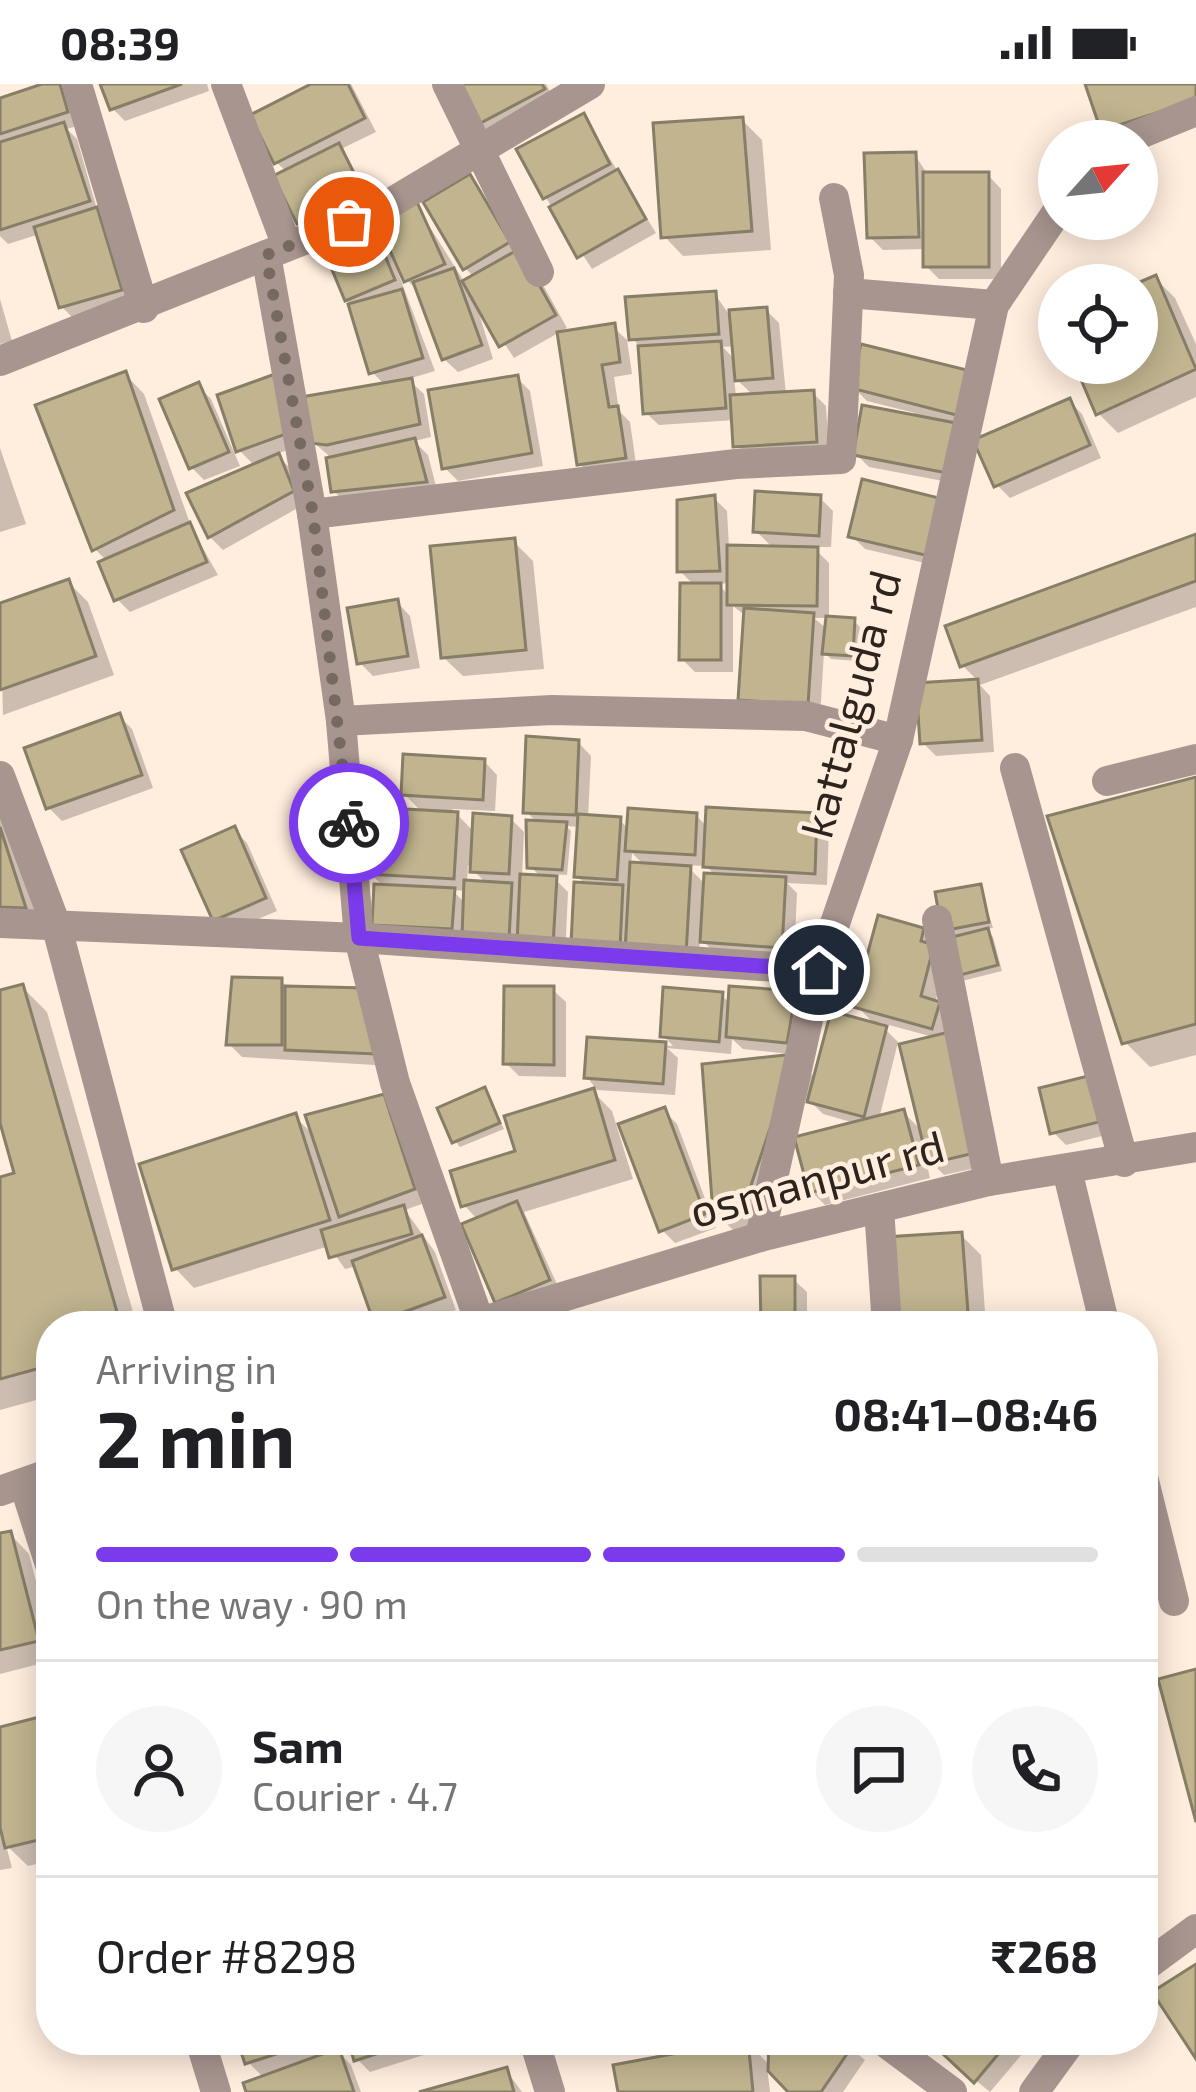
<!DOCTYPE html>
<html lang="en">
<head>
<meta charset="utf-8">
<style>
	:root { --surface:#fff; --page:#f6f6f6; --text:#202124; --muted:#757577; --line:#e0e0e0; --accent:#7c3aed }
	body { margin:0; font-family:"Exo 2",sans-serif; background:var(--page); color:var(--text); height:100vh; display:flex; flex-direction:column; font-size:45px; white-space:nowrap }
	* { box-sizing:border-box; margin:0 }
	p { font-size:39px; color:var(--muted) }
	.icon { flex:none; width:66px; height:66px; fill:none; stroke:currentColor; stroke-width:2; stroke-linecap:round; stroke-linejoin:round }
	.map { position:relative; flex:1; overflow:hidden }
	.details { position:absolute; left:36px; top:1227px; width:1122px; height:744px; display:flex; flex-direction:column; background:var(--surface); border-radius:48px; box-shadow:0 6px 30px #0003 }
	.details>* { flex:none }
	.needle { width:78px; rotate:63deg }
	.fabs { position:absolute; left:1038px; top:36px; display:grid; gap:24px }
	.fabs a { display:grid; place-items:center; width:120px; height:120px; border-radius:50%; background:var(--surface); box-shadow:0 6px 30px #0003; font-size:60px }
	.pin { position:absolute; display:grid; place-items:center; width:102px; height:102px; color:#fff; margin:-51px; border:6px solid #fff; border-radius:50%; box-shadow:0 3px 12px #0007 }
	.courier { position:absolute; display:grid; place-items:center; width:120px; height:120px; margin:-60px; border:9px solid #7c3aed; border-radius:50%; background:#fff; color:#222; box-shadow:0 3px 15px #0007 }
	.summary em { font-style:normal; font-weight:700 }
	.summary div { display:flex; flex-direction:column-reverse }
	.summary { display:flex; align-items:center; justify-content:space-between; height:204px; padding:0 60px }
	h1 { font-size:78px; font-weight:700; line-height:90px }
	.bar { display:grid; grid-template-columns:repeat(4,1fr); gap:18px 12px; align-content:center; height:144px; padding:0 60px }
	.bar i { height:15px; border-radius:9px; background:var(--line) }
	.bar .active { background:var(--accent) }
	.bar p { grid-column:span 4 }
	.line { display:flex; align-items:center; gap:30px; padding:0 60px; border-top:3px solid var(--line) }
	.line div { flex:1 }
	.round { display:grid; place-items:center; flex:none; width:126px; height:126px; border-radius:63px; background:var(--page) }
	.status { display:flex; justify-content:space-between; align-items:center; height:84px; padding:0 60px; background:var(--surface); direction:ltr }
	.status svg { height:33px; fill:currentColor }
	.map>svg:first-child { display:block }
	.shadow { fill:#0003; fill-rule:evenodd }
	.building { fill:#c1b48f; stroke:#867e66; stroke-width:3 }
	.lines { fill:none; stroke-linecap:round; stroke-linejoin:round }
	.minor { stroke:#a89590; stroke-width:30 }
	.done { stroke:#766a60; stroke-width:12; stroke-dasharray:0 21.6 }
	.route { stroke:#7c3aed; stroke-width:15 }
	.labels { text-anchor:middle; stroke-width:9; stroke-linejoin:round; paint-order:stroke }
	.street-label { font-size:45px; fill:#2c241d; stroke:#ffeddd }
</style>
</head>
<body>
<div class="status"><b>08:39</b><svg viewBox="0 0 49 12"><path d="M0 12V9h3v3zM5 12V6h3v6zM10 12V3h3v9zM15 12V0h3v12zM26 1h20v11H26zM47 4h2v5h-2z"/></svg></div>
<div class="map">
<svg width="1196" height="2008" viewBox="0 0 1196 2008">
	<rect width="100%" height="100%" fill="#ffeddd"/>
	<g class="shadow">
		<polygon points="59,0 70,11 80,41 67,45 77,55 98,129 110,140 133,219 75,236 62,223 40,150 8,160 0,152 0,17"/>
		<polygon points="104,0 207,0 209,7 125,37 112,24"/>
		<polygon points="318,0 351,0 376,48 341,65 374,120 313,151 300,138 287,88 276,78"/>
		<polygon points="457,0 546,0 556,19 491,53"/>
		<polygon points="584,33 656,149 592,185 546,114"/>
		<polygon points="742,36 762,56 771,166 683,172 664,152"/>
		<polygon points="915,71 928,91 988,91 1001,105 1001,195 939,195 926,182 926,165 883,166 870,153"/>
		<polygon points="469,94 532,181 567,244 514,274 474,213 493,275 458,288 444,275 421,210 397,186 435,287 408,295 424,310 431,353 414,357 428,371 438,410 347,420 334,407 328,371 312,357 385,301 372,288 347,216 372,146 394,167 416,121 465,199 474,193 465,184"/>
		<polygon points="1155,194 1175,214 1196,260 1196,313 1118,349 1098,329 1077,279 1137,279 1137,202"/>
		<path d="M715,210L728,229L766,226L779,239L786,311L813,309L826,322L829,370L749,375L736,361L735,336L659,341L645,328L641,264L632,254ZM735,262L736,277L723,263ZM734,293L754,312L736,313Z"/>
		<polygon points="0,215 12,257 0,260"/>
		<polygon points="613,243 627,256 632,290 614,293 619,327 630,338 637,387 593,393 580,380 560,251"/>
		<polygon points="864,263 973,343 950,337 967,355 959,400 869,383 856,370 915,329 867,317 854,304"/>
		<polygon points="125,290 144,310 192,445 218,491 130,528 117,515 107,477 95,465"/>
		<polygon points="517,294 530,307 543,382 458,397 444,383"/>
		<polygon points="198,302 211,315 240,382 204,396 191,383"/>
		<polygon points="220,313 306,360 276,370 291,385 305,420 223,466 210,453 255,382 239,366"/>
		<polygon points="1069,317 1082,330 1101,374 1010,414 997,401"/>
		<polygon points="0,364 26,440 0,448"/>
		<polygon points="864,399 942,483 865,465 852,452"/>
		<path d="M714,414L727,427L729,464L774,465L756,447L820,414L833,427L831,463H813L829,479V534H814L828,546L854,537L860,543L858,577L831,575L824,568L820,633L755,628L747,533L733,522V588H695L682,575L695,502L680,487ZM730,499V512L717,500Z"/>
		<polygon points="1196,453 1196,523 980,601 990,612 994,668 936,672 923,659 919,602 979,598 962,581"/>
		<polygon points="514,458 533,477 544,585 463,592 443,573"/>
		<polygon points="68,498 88,518 114,591 3,631 0,522"/>
		<polygon points="397,518 410,532 420,584 373,592 360,579"/>
		<polygon points="119,632 132,645 153,704 62,737 49,724"/>
		<path d="M578,658L591,672L588,734L620,736L629,746L696,731L708,744L816,732L829,745L827,801L787,799L797,809L794,875L716,870L700,854L698,883L587,872V802L577,792L580,743L566,742L571,747L567,791L550,790L568,808L565,874L388,853L384,803L370,789L423,729L404,710L484,677L497,691L495,727L452,725L475,749L511,735L524,748L522,793L542,794L530,782L538,740L526,727ZM632,769L645,782H631ZM468,781L487,800L467,799ZM686,781L706,782L716,792L706,801ZM452,806L467,807L466,820Z"/>
		<polygon points="1196,696 1196,971 1150,983 1125,958"/>
		<polygon points="0,721 44,842 0,840"/>
		<polygon points="234,746 247,759 277,827 228,848 215,835"/>
		<polygon points="980,803 993,844 985,845 993,853 1002,887 962,897 945,846"/>
		<path d="M923,846L946,876L935,919L951,933L990,1081L944,1091L925,1072L930,1094L825,1121L812,1108L858,1040L823,1030L806,1013L761,1147L736,1149L716,1129L793,971L816,995L877,943L857,922ZM878,938L937,954L924,1049L903,1028L879,1035L898,958Z"/>
		<polygon points="281,897 289,905 365,916 375,981 242,973 229,960"/>
		<polygon points="22,903 47,928 137,1242 51,1242 51,1312 0,1326 0,1096 18,1091 0,1028 0,909"/>
		<polygon points="552,905 566,918 566,993 519,992 506,979"/>
		<polygon points="795,910 808,923 799,971 743,965 732,955 731,970 667,964 678,974 675,1011 597,1006 587,993 590,956 673,962 663,951 721,911 731,920"/>
		<polygon points="1087,995 1110,1050 1066,1061 1053,1048"/>
		<polygon points="484,1007 504,1045 460,1063 455,1057"/>
		<polygon points="593,1008 612,1027 633,1095 524,1128 561,1209 498,1218 478,1136 464,1121"/>
		<polygon points="383,1013 427,1118 405,1126 435,1168 456,1226 414,1242 381,1242 357,1182 345,1185 329,1162 194,1204 175,1184 295,1033 316,1053"/>
		<polygon points="664,1027 677,1040 716,1144 675,1159 662,1146"/>
		<polygon points="961,1151 981,1171 986,1242 894,1242"/>
		<polygon points="793,1195 807,1208 807,1242 764,1242"/>
		<polygon points="10,1450 29,1470 51,1555 51,1577 0,1590 0,1453"/>
		<polygon points="51,1633 51,1777 28,1782 6,1761 12,1784 0,1786 0,1647"/>
		<polygon points="241,1956 319,1956 324,1972 338,1967 351,1981 361,2008 249,2008 264,1994 248,1978"/>
		<polygon points="351,1956 454,1956 455,1961 370,1988 357,1975"/>
		<polygon points="772,1956 841,1956 865,1976 843,2008 792,2008 767,1982 770,2008 621,2008 747,1959 771,1982"/>
		<polygon points="915,1956 1034,1956 990,2008 932,1961 928,1966"/>
		<polygon points="506,1986 522,2008 430,2008"/>
	</g>
	<g class="building">
		<polygon points="42,0 60,0 68,28 0,50 0,14"/>
		<polygon points="100,0 182,0 110,26"/>
		<polygon points="311,0 348,0 365,34 274,80 250,31"/>
		<polygon points="453,0 542,0 545,5 475,42"/>
		<polygon points="1085,0 1196,0 1196,16 1101,47"/>
		<polygon points="584,29 610,80 543,115 516,65"/>
		<polygon points="743,33 752,147 661,154 653,39"/>
		<polygon points="64,38 90,117 0,146 0,58"/>
		<polygon points="339,59 363,107 297,140 273,92"/>
		<polygon points="916,68 919,153 867,154 864,69"/>
		<polygon points="618,85 646,135 577,174 549,123"/>
		<rect x="923" y="88" width="66" height="95"/>
		<polygon points="470,90 510,158 463,186 423,118"/>
		<polygon points="417,118 445,180 404,198 376,135"/>
		<polygon points="97,123 122,206 59,224 34,143"/>
		<polygon points="373,142 395,196 345,217 323,164"/>
		<polygon points="519,165 556,231 499,263 462,197"/>
		<polygon points="454,184 482,261 442,276 413,198"/>
		<polygon points="1156,191 1196,285 1096,331 1074,279 1137,279 1137,201 1133,201"/>
		<polygon points="402,205 423,274 369,290 348,220"/>
		<polygon points="716,207 719,250 629,256 625,213"/>
		<polygon points="767,223 773,294 735,297 729,226"/>
		<polygon points="615,239 620,278 602,281 609,323 618,322 626,374 577,381 557,248"/>
		<polygon points="721,257 726,324 643,330 638,262"/>
		<polygon points="861,260 971,287 960,332 851,304"/>
		<polygon points="126,287 174,426 92,467 35,321"/>
		<polygon points="275,290 294,347 236,368 217,311"/>
		<polygon points="518,291 532,369 442,385 428,306"/>
		<polygon points="412,294 420,340 327,361 309,359 301,313"/>
		<polygon points="199,298 229,368 189,385 159,315"/>
		<polygon points="814,306 817,358 733,363 730,311"/>
		<polygon points="1070,314 1090,361 994,403 973,356"/>
		<polygon points="862,321 956,339 947,389 853,371"/>
		<polygon points="415,354 427,398 331,408 326,374"/>
		<polygon points="279,369 294,407 208,454 186,409"/>
		<polygon points="862,395 943,415 929,472 848,453"/>
		<polygon points="755,407 821,411 819,452 753,448"/>
		<polygon points="715,411 720,487 677,488 677,416"/>
		<polygon points="190,438 207,478 114,517 98,478"/>
		<polygon points="1196,450 1196,497 960,583 945,542"/>
		<polygon points="515,454 526,566 441,574 430,462"/>
		<polygon points="727,461 818,463 817,522 727,521"/>
		<polygon points="69,495 96,572 0,606 0,519"/>
		<polygon points="680,499 721,499 721,576 679,576"/>
		<polygon points="398,515 408,572 357,580 347,524"/>
		<polygon points="744,524 814,529 808,621 738,616"/>
		<polygon points="826,532 855,534 853,572 822,570"/>
		<polygon points="978,595 982,656 920,660 916,599"/>
		<polygon points="120,629 142,691 46,725 24,664"/>
		<polygon points="526,652 579,656 576,731 523,729"/>
		<polygon points="403,670 485,675 483,716 401,711"/>
		<polygon points="1196,693 1196,940 1122,960 1047,732"/>
		<polygon points="370,723 458,728 454,795 367,790"/>
		<polygon points="706,723 817,729 815,790 703,783"/>
		<polygon points="628,724 697,729 695,771 625,767"/>
		<polygon points="473,729 512,732 509,790 470,788"/>
		<polygon points="578,730 621,733 617,796 574,793"/>
		<polygon points="526,736 567,738 562,786 527,784"/>
		<polygon points="235,742 266,814 213,837 181,766"/>
		<polygon points="0,743 26,824 0,823"/>
		<polygon points="630,778 691,782 686,871 625,867"/>
		<polygon points="704,789 786,793 782,864 700,858"/>
		<polygon points="520,790 557,792 553,862 517,860"/>
		<polygon points="464,796 512,799 509,855 462,853"/>
		<polygon points="574,798 623,801 620,864 571,860"/>
		<polygon points="374,800 455,804 452,845 372,841"/>
		<polygon points="981,800 989,838 942,847 935,808"/>
		<polygon points="878,831 924,844 921,857 934,861 921,912 940,918 932,945 853,923"/>
		<polygon points="988,844 998,881 953,893 944,855"/>
		<polygon points="232,893 282,894 282,961 226,961"/>
		<polygon points="23,900 121,1242 51,1242 51,1281 0,1295 0,1093 14,1089 0,1039 0,906"/>
		<polygon points="285,902 366,904 376,970 285,966"/>
		<polygon points="504,902 554,902 554,981 503,980"/>
		<polygon points="729,902 796,907 787,959 726,953"/>
		<polygon points="663,903 723,908 719,958 660,953"/>
		<polygon points="831,927 887,942 864,1033 807,1018"/>
		<polygon points="949,948 979,1068 928,1080 899,960"/>
		<polygon points="587,953 666,958 663,1000 584,994"/>
		<polygon points="795,970 742,1128 713,1130 702,980"/>
		<polygon points="1088,992 1099,1038 1050,1050 1039,1004"/>
		<polygon points="485,1003 500,1039 452,1059 437,1024"/>
		<polygon points="594,1004 615,1076 461,1123 450,1087 515,1067 504,1032"/>
		<polygon points="384,1010 415,1105 339,1133 305,1031"/>
		<polygon points="665,1023 705,1130 659,1148 618,1040"/>
		<polygon points="904,1025 919,1081 809,1109 794,1053"/>
		<polygon points="296,1029 330,1136 172,1186 139,1080"/>
		<polygon points="517,1117 550,1196 495,1219 461,1140"/>
		<polygon points="404,1121 412,1150 329,1174 321,1146"/>
		<polygon points="962,1148 969,1242 891,1242 885,1153"/>
		<polygon points="422,1151 445,1213 374,1239 352,1177"/>
		<polygon points="760,1192 795,1192 795,1242 761,1242"/>
		<polygon points="11,1447 39,1557 0,1566 0,1449"/>
		<polygon points="1196,1585 1196,1738 1158,1595"/>
		<polygon points="51,1630 51,1753 5,1764 0,1743 0,1643"/>
		<polygon points="1196,1880 1196,1975 1152,1908"/>
		<polygon points="237,1956 312,1956 313,1958 245,1980"/>
		<polygon points="348,1956 419,1956 354,1977"/>
		<polygon points="748,1956 753,2008 618,2008 613,1981"/>
		<polygon points="769,1956 846,1956 853,1961 821,2008 788,2008 768,1987"/>
		<polygon points="928,1956 1010,1956 974,1999"/>
		<polygon points="339,1964 354,2008 246,2008 243,1999"/>
		<polygon points="507,1983 514,2008 419,2008"/>
	</g>
	<g class="lines">
		<g class="minor">
			<polyline points="77,0 144,224"/>
			<polyline points="226,0 287,162"/>
			<polyline points="447,0 539,188"/>
			<polyline points="1123,57 1196,27"/>
			<polyline points="266,171 312,430 341,637 359,854 395,999 481,1242"/>
			<polyline points="848,209 994,221"/>
			<polyline points="0,277 379,126 590,0"/>
			<polyline points="312,430 736,380 841,375 849,191 834,114"/>
			<polyline points="341,637 552,626 806,632 898,656"/>
			<polyline points="1015,684 1124,1078"/>
			<polyline points="0,692 57,844 163,1242"/>
			<polyline points="1107,697 1196,675"/>
			<polyline points="937,836 989,1097"/>
			<polyline points="0,839 359,854 819,886"/>
			<polyline points="1067,1086 1105,1242"/>
			<polyline points="879,1124 887,1242"/>
			<polyline points="760,1153 819,886 898,656 994,221 1059,125"/>
			<polyline points="467,1242 760,1153 989,1097 1196,1063"/>
			<polyline points="1143,1393 1174,1517"/>
			<polyline points="24,1400 51,1484"/>
			<polyline points="0,1407 51,1389"/>
			<polyline points="1143,1884 1196,1845"/>
			<polyline points="200,1956 216,2008"/>
			<polyline points="534,1956 550,2008"/>
			<polyline points="882,1956 952,2008"/>
			<polyline points="1034,2008 1072,1956"/>
		</g>
	</g>
	<g class="lines">
		<polyline class="done" points="349,138 266,171 313,430 349,739"/>
		<polyline class="route" points="349,739 359,854 819,886"/>
	</g>
	<g class="labels">
		<g class="street-label">
			<text transform="translate(851 620) rotate(-75)" y="16">kattalguda rd</text>
			<text transform="translate(817 1095) rotate(-15)" y="16">osmanpur rd</text>
		</g>
	</g>
</svg>
<div class="fabs">
<a><svg class="needle" viewBox="-14 -14 28 28"><path d="M0-13l5 13h-10z" fill="#e53935"/><path d="M0 13l5-13h-10z" fill="#757577"/></svg></a>
<a><svg class="icon" aria-label="locate" viewBox="0 0 24 24"><circle cx="12" cy="12" r="6"/><path d="M12 2v4M12 18v4M2 12h4M18 12h4"/></svg></a>
</div>
<div class="pin" style="left:349px;top:138px;background:#ea580c"><svg class="icon" aria-label="bag" viewBox="0 0 24 24"><path d="M5 8h14l-1 12H6zM9 8a3 3 0 0 1 6 0"/></svg></div>
<div class="pin" style="left:819px;top:886px;background:#1f2937"><svg class="icon" aria-label="home" viewBox="0 0 24 24"><path d="M3 11l9-7 9 7M6 9v11h12V9"/></svg></div>
<div class="courier" style="left:349px;top:739px"><svg class="icon" aria-label="bike" viewBox="0 0 24 24"><circle cx="6" cy="16" r="4"/><circle cx="18" cy="16" r="4"/><path d="M6 16l4-8h5l3 8M10 8l3 8H6M13 5h3"/></svg></div>
<section class="details">
<div class="summary"><div><h1>2 min</h1><p>Arriving in</p></div><em>08:41–08:46</em></div>
<div class="bar"><i class="active"></i><i class="active"></i><i class="active"></i><i></i><p>On the way · 90 m</p></div>
<div class="line" style="height:216px"><a class="round"><svg class="icon" aria-label="person" viewBox="0 0 24 24"><circle cx="12" cy="8" r="4"/><path d="M4 21q1-7 8-7t8 7"/></svg></a><div><b>Sam</b><p>Courier · 4.7</p></div><a class="round"><svg class="icon" aria-label="chat" viewBox="0 0 24 24"><path d="M4 5h16v11H9l-5 4z"/></svg></a><a class="round"><svg class="icon" aria-label="phone" viewBox="0 0 24 24"><path d="M5 4h4l2 5-3 2q2 4 5 5l2-3 5 2v4C11 20 4 13 5 4z"/></svg></a></div>
<div class="line" style="height:156px"><div>Order #8298</div><b>₹268</b></div>
</section>
</div>
</body>
</html>
